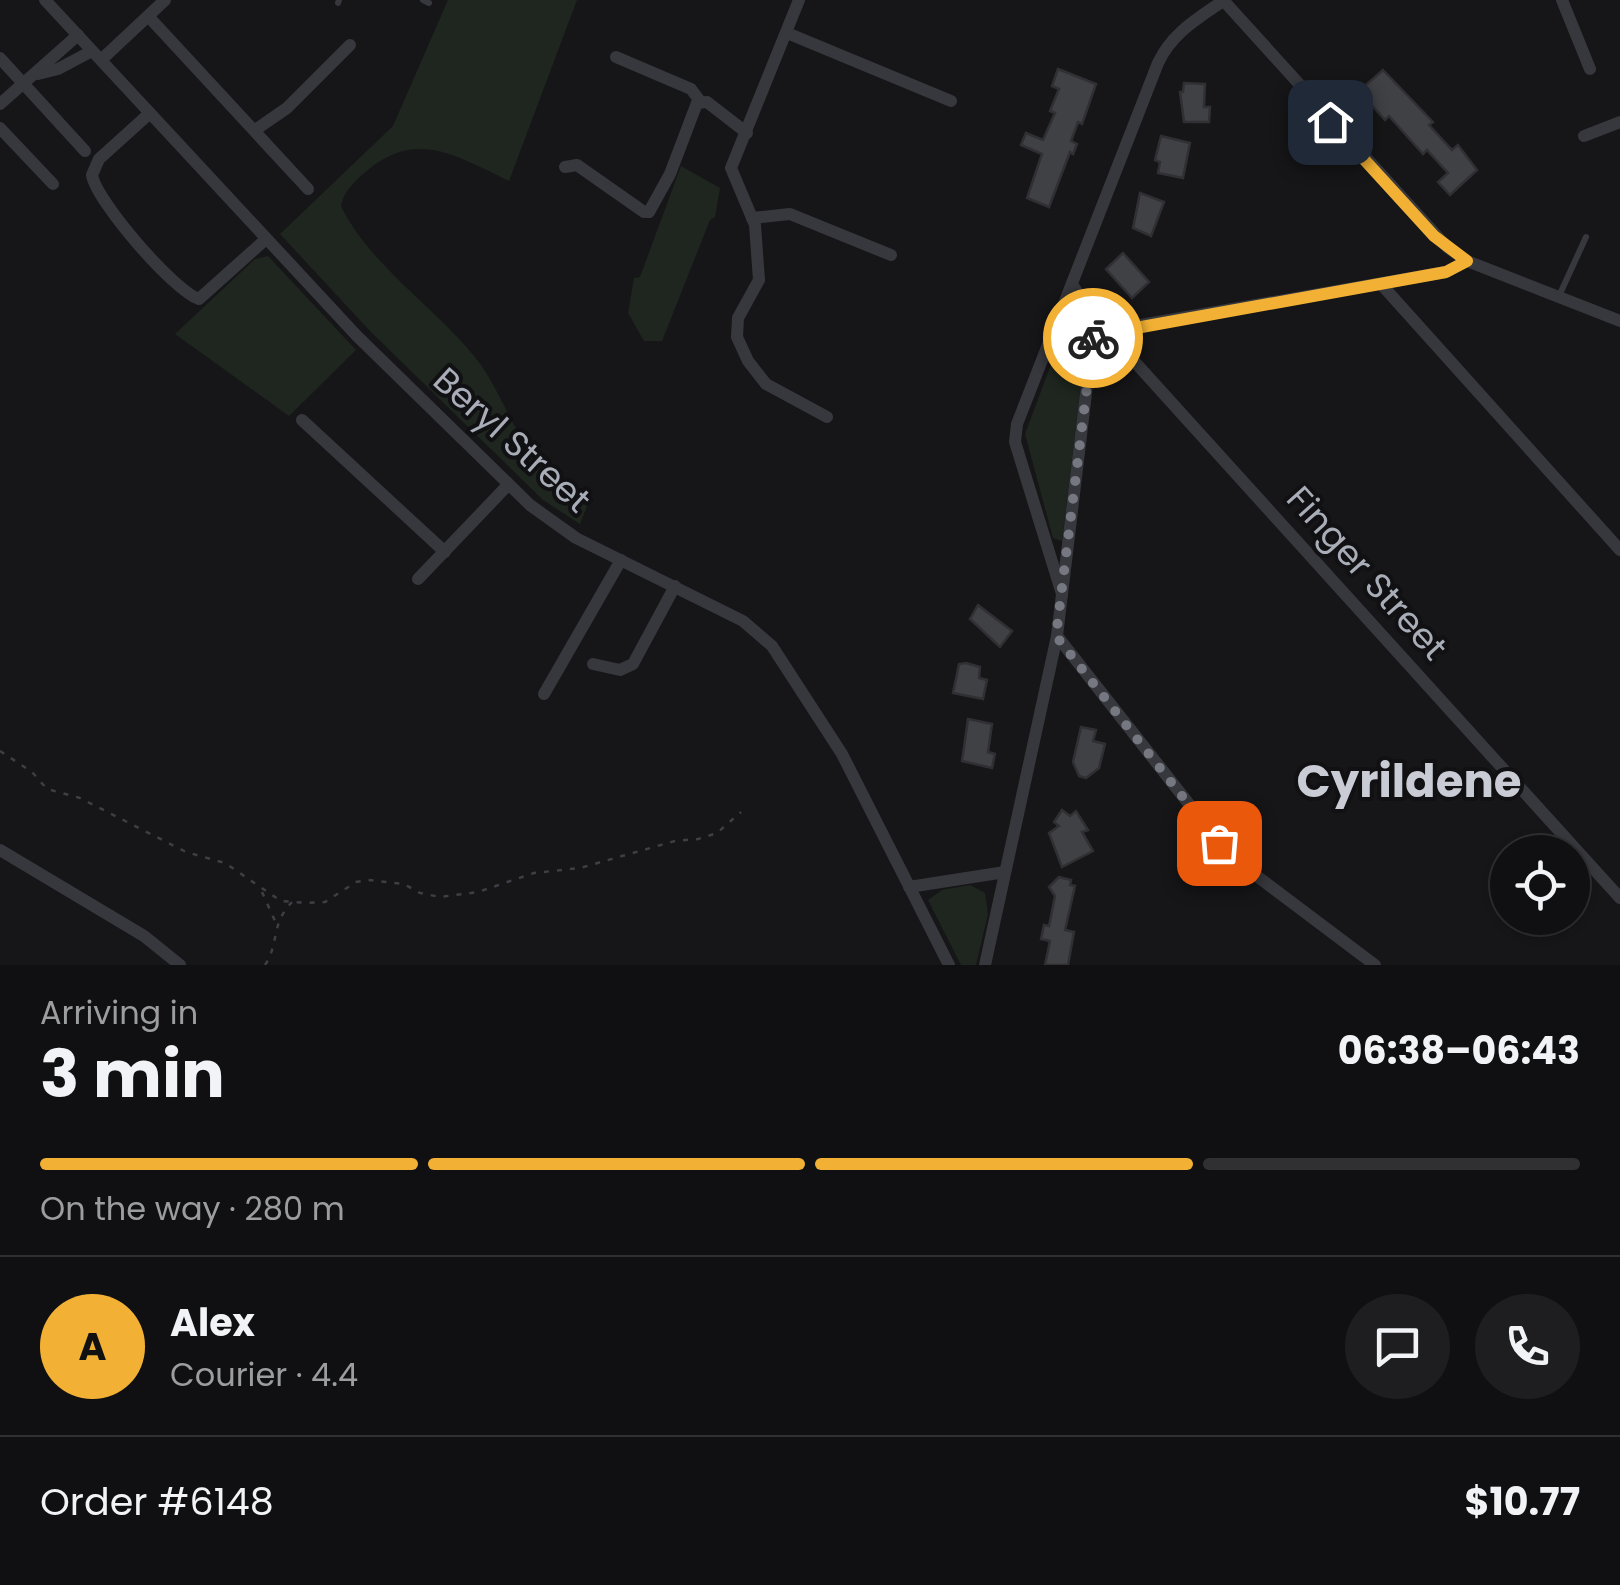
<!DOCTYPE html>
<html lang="en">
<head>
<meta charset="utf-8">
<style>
	:root { --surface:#101012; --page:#1e1e20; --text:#f1f3f6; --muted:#9c9d9f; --line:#303032; --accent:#f2b134 }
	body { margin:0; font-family:Poppins,sans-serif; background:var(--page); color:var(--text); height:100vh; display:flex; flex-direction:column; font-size:38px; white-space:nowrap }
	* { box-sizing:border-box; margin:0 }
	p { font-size:32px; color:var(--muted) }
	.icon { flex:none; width:55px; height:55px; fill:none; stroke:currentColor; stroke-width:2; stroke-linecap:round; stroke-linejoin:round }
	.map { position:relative; height:965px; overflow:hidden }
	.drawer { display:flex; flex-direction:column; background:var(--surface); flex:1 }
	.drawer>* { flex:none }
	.buttons { position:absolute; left:1490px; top:835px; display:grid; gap:20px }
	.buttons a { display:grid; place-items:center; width:100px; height:100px; border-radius:50%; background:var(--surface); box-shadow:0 2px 8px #0004,0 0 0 2px var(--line); font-size:50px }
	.pin { position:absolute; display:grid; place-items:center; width:85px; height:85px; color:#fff; margin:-42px; border-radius:20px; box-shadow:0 5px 15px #0006 }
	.courier { position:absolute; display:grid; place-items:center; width:100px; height:100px; margin:-50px; border:8px solid #f2b134; border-radius:50%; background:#fff; color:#222; box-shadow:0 2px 12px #0007 }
	.headline em { font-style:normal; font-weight:700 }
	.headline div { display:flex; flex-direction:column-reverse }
	.headline { display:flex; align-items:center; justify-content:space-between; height:170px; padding:0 40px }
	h1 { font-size:65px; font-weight:700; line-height:75px }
	.bar { display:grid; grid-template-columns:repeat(4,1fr); gap:15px 10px; align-content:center; height:120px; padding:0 40px }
	.bar i { height:12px; border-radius:8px; background:var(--line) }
	.bar .on { background:var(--accent) }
	.bar p { grid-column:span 4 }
	.line { display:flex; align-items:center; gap:25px; padding:0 40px; border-top:2px solid var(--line) }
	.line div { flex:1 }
	.round { display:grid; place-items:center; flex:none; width:105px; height:105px; border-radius:52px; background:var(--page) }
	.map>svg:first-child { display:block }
	.green { fill:#1e261f }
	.building { fill:#404145; stroke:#303034; stroke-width:2.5 }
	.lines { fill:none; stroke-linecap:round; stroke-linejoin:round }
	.path { stroke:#3d3f44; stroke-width:2.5; stroke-dasharray:5 8; stroke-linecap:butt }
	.lane { stroke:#37383d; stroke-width:6 }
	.street { stroke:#37383d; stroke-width:12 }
	.done { stroke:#757880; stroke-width:10; stroke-dasharray:0 18 }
	.route { stroke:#f2b134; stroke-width:12 }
	.labels { text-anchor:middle; stroke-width:8; stroke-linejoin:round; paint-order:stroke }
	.street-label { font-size:35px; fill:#a8adb8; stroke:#111113 }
	.district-label { font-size:45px; font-weight:bold; fill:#c9ccd4; stroke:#111113 }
</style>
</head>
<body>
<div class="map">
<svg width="1620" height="965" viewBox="0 0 1620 965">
	<rect width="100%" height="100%" fill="#161618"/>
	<g class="green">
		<path d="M448,0H577L509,181C454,155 415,128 363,174C353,183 343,193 341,206C370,266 438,309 478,361C509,401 533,494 590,499L580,524L543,500L370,331L280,234L393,126Z"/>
		<polygon points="681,166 720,188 715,217 710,220 662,341 644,341 628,313 634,278 640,277"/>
		<polygon points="268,256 356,350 289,416 175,334 255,259"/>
		<polygon points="1071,311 1080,312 1087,334 1062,541 1053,538 1025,434"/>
		<polygon points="970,885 985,893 988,914 976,965 961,965 928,900 942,890"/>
	</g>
	<g class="building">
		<polygon points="1058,69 1096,84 1082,124 1078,122 1071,141 1077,144 1073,154 1070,152 1049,207 1027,198 1042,154 1021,145 1026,133 1043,140 1055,113 1050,111 1059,89 1052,86"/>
		<polygon points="1383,70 1433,122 1429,125 1452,150 1458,145 1477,170 1450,195 1438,182 1448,173 1427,150 1423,154 1389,116 1385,120 1359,91"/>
		<polygon points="1184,83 1205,84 1204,107 1210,107 1209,122 1184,122 1180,92 1183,92"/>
		<polygon points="1161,136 1190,143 1183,178 1158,173 1160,162 1155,160"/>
		<polygon points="1140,193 1164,202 1151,236 1133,228"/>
		<polygon points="1123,253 1149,282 1132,298 1106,269"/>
		<polygon points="978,605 1012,631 1000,647 970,619"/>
		<polygon points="966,663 980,667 979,678 987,680 983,699 953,693 959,664"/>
		<polygon points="968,719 992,724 988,752 995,754 992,768 962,761"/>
		<polygon points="1081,727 1096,730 1093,741 1105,744 1099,768 1086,778 1079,776 1073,762"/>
		<polygon points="1062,810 1070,816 1076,811 1088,830 1082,832 1093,851 1062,867 1049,833 1059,826 1054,822"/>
		<polygon points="1059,877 1071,880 1070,885 1075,886 1065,930 1074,932 1068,965 1045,965 1050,941 1041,939 1044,925 1049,926 1055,896 1049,887"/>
	</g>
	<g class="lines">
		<g class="path">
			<polyline points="0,751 32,772 47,789 80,798 186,852 225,863 281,901 307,903 325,902 356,882 368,880 404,884 420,893 440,897 478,892 534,873 580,868 675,841 698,839 717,833 741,812"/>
			<polyline points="262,892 275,921"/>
			<path d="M265,965C280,942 270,925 292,902"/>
		</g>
		<g class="lane">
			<polyline points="423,0 429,3"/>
			<polyline points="338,3 339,0"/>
			<polyline points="1559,296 1586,237"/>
		</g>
		<g class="street">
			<polyline points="45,0 357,336 530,505 576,538 743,621 772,646 842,754 949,965"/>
			<polyline points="799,0 731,168 755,225 759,280 738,318 737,337 748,361 766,384 827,417"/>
			<polyline points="1223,0 1447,247 1467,261 1620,321"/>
			<polyline points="1562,0 1590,69"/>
			<polyline points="148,16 308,189"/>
			<polyline points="787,33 951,101"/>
			<polyline points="616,57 691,89 700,101"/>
			<polyline points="0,58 85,151"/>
			<polyline points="101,60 165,0"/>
			<polyline points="38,74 58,69 92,51"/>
			<polyline points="0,104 78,35"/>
			<path d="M150,113L99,159L92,175C96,201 174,291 199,299L266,239"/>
			<polyline points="0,128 53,184"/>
			<polyline points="255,130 287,108 350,45"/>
			<polyline points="1584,136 1620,122"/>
			<polyline points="565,167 577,165 644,212 649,212 670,174 697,103 707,102 747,133"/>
			<polyline points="752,218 790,214 891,255"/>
			<polyline points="1381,284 1620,550"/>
			<polyline points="1073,286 1095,318 1620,898"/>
			<polyline points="1106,331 1446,272 1467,261"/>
			<polyline points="302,420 445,552"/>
			<polyline points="418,579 508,485"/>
			<path d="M1062,594L1015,442L1017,424L1158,63C1172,33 1197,19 1223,1"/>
			<polyline points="1057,636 1229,855 1375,965"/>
			<polyline points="593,664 620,670 633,664 675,586"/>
			<polyline points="544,694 621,560"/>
			<polyline points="0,850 144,936 180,965"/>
			<polyline points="909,887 1005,872"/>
			<polyline points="985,965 1057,636 1095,318"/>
		</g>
	</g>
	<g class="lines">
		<polyline class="done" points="1093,338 1056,636 1219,843"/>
		<polyline class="route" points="1093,338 1095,318 1106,331 1136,328 1446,272 1467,261 1434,236 1330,122"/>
	</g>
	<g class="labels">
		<g class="street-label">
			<text transform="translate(512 440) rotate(42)" y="12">Beryl Street</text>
			<text transform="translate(1367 573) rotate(48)" y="12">Finger Street</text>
		</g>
		<g class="district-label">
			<text x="1409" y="797">Cyrildene</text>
		</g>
	</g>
</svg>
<div class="buttons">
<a><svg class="icon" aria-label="locate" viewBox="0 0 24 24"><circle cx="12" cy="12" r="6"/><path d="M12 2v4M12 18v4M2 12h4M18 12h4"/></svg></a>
</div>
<div class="pin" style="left:1219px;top:843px;background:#ea580c"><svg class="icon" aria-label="bag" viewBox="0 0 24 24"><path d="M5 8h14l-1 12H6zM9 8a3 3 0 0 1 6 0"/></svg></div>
<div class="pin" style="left:1330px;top:122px;background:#1f2937"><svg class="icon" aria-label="home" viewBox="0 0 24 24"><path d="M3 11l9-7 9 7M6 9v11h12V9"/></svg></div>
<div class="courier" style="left:1093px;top:338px"><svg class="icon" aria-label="bike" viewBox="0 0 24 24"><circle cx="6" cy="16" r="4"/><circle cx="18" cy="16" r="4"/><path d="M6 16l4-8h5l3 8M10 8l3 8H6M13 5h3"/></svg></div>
</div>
<section class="drawer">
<div class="headline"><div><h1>3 min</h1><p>Arriving in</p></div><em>06:38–06:43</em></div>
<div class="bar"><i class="on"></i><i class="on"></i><i class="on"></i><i></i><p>On the way · 280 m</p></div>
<div class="line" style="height:180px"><b class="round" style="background:var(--accent);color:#111">A</b><div><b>Alex</b><p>Courier · 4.4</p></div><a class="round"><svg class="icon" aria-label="chat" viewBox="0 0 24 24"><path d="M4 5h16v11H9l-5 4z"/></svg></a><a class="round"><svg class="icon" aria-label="phone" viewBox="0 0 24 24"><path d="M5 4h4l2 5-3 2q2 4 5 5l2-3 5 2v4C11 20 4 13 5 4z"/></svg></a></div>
<div class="line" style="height:130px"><div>Order #6148</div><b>$10.77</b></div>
</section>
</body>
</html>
